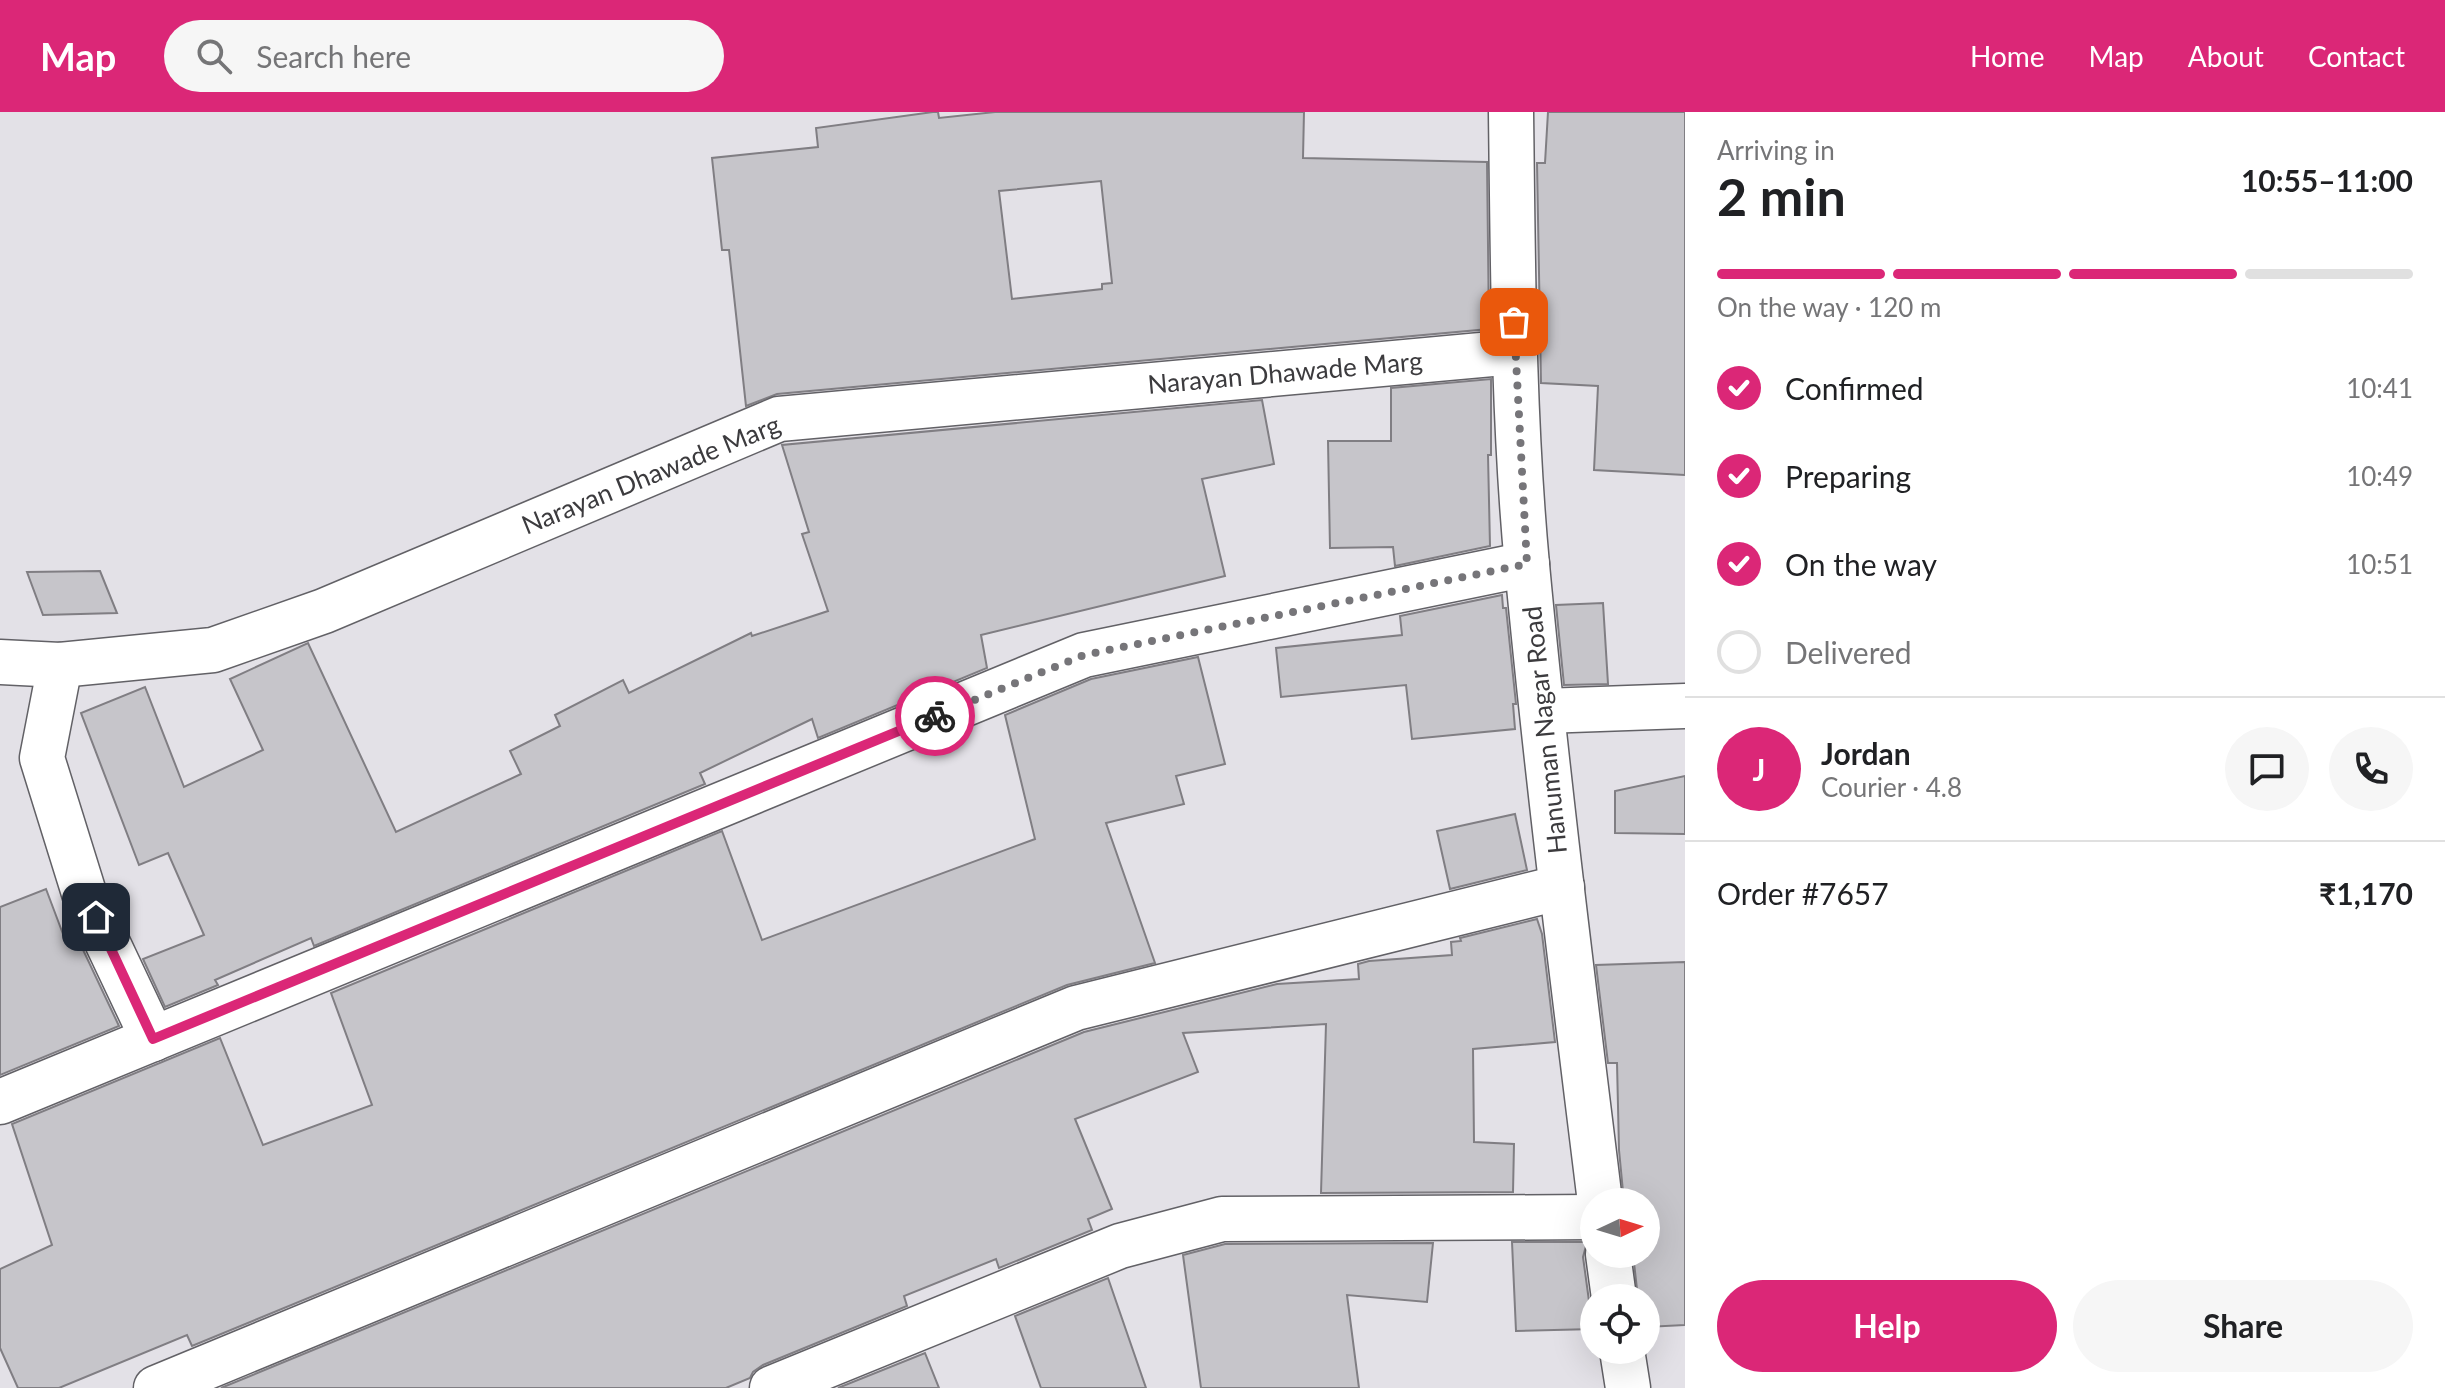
<!DOCTYPE html>
<html lang="en">
<head>
<meta charset="utf-8">
<style>
	:root { --surface:#fff; --page:#f6f6f6; --text:#202124; --muted:#757577; --line:#e0e0e0; --accent:#db2777 }
	body { margin:0; font-family:Lato,sans-serif; background:var(--page); color:var(--text); height:100vh; display:flex; flex-direction:column; font-size:30px; white-space:nowrap }
	* { box-sizing:border-box; margin:0 }
	p { font-size:26px; color:var(--muted) }
	.icon { flex:none; width:44px; height:44px; fill:none; stroke:currentColor; stroke-width:2; stroke-linecap:round; stroke-linejoin:round }
	.map { position:relative; flex:1; overflow:hidden }
	.side { display:flex; flex-direction:column; background:var(--surface); width:760px }
	.side>* { flex:none }
	.needle { width:52px; rotate:86deg }
	.buttons { position:absolute; left:1580px; top:1076px; display:grid; gap:16px }
	.buttons a { display:grid; place-items:center; width:80px; height:80px; border-radius:50%; background:var(--surface); box-shadow:0 8px 32px #0002; font-size:40px }
	.pin { position:absolute; display:grid; place-items:center; width:68px; height:68px; color:#fff; margin:-34px; border-radius:16px; box-shadow:0 4px 12px #0006 }
	.courier { position:absolute; display:grid; place-items:center; width:80px; height:80px; margin:-40px; border:6px solid #db2777; border-radius:50%; background:#fff; color:#222; box-shadow:0 2px 10px #0007 }
	.head em { font-style:normal; font-weight:700 }
	.head div { display:flex; flex-direction:column-reverse }
	.head { display:flex; align-items:center; justify-content:space-between; height:136px; padding:0 32px }
	h1 { font-size:52px; font-weight:700; line-height:60px }
	.bar { display:grid; grid-template-columns:repeat(4,1fr); gap:12px 8px; align-content:center; height:96px; padding:0 32px }
	.bar i { height:10px; border-radius:6px; background:var(--line) }
	.bar .on { background:var(--accent) }
	.bar p { grid-column:span 4 }
	.line { display:flex; align-items:center; gap:20px; padding:0 32px; border-top:2px solid var(--line) }
	.line div { flex:1 }
	.round { display:grid; place-items:center; flex:none; width:84px; height:84px; border-radius:42px; background:var(--page) }
	ol { padding:0 32px; list-style:none }
	li { display:flex; align-items:center; gap:24px; height:88px }
	li p { margin-inline-start:auto }
	li .icon { padding:8px; border-radius:50%; background:var(--accent); color:#fff; stroke-width:4 }
	li:last-child { color:var(--muted) }
	li i { width:44px; height:44px; border:4px solid var(--line); border-radius:50% }
	.primary-button { display:flex; gap:16px; margin-top:auto; padding:16px 32px }
	.primary-button a { flex:1; height:92px; border-radius:48px; background:var(--accent); color:#fff; font-size:32px; font-weight:700; line-height:92px; text-align:center }
	.primary-button a+a { background:var(--page); color:var(--text) }
	header { display:flex; align-items:center; gap:48px; box-sizing:border-box; height:112px; padding:0 40px; background:var(--accent); color:#fff }
	header strong { font-size:38px }
	nav { display:flex; gap:44px; margin-inline-start:auto; font-size:28px }
	.search { width:560px; height:72px; background:var(--page); display:flex; align-items:center; gap:20px; box-sizing:border-box; padding:0 28px; border-radius:44px; color:var(--muted); font-size:30px }
	main { display:flex; flex:1; min-height:0 }
	.map>svg:first-child { display:block }
	.building { fill:#c6c5ca; stroke:#807e83; stroke-width:2; fill-rule:evenodd }
	.lines { fill:none; stroke-linecap:round; stroke-linejoin:round }
	.street-casing { stroke:#626166; stroke-width:47 }
	.street { stroke:#fff; stroke-width:44 }
	.done { stroke:#767579; stroke-width:8; stroke-dasharray:0 14.4 }
	.route { stroke:#db2777; stroke-width:10 }
	.labels { text-anchor:middle; stroke-width:7; stroke-linejoin:round; paint-order:stroke }
	.street-label { font-size:26px; fill:#3c3b3e; stroke:#fff }
</style>
</head>
<body>
<header>
<strong>Map</strong>
<div class="search"><svg class="icon" aria-label="search" viewBox="0 0 24 24"><circle cx="10" cy="10" r="6"/><path d="M15 15l6 6"/></svg>Search here</div>
<nav><a>Home</a><a>Map</a><a>About</a><a>Contact</a></nav>
</header>
<main>
<div class="map">
<svg width="1685" height="1276" viewBox="0 0 1685 1276">
	<rect width="100%" height="100%" fill="#e3e1e7"/>
	<g class="building">
		<path d="M933,0H938L939,6L995,0H1304L1303,46L1487,50L1489,217L777,282L746,294L729,138H722L712,46L818,35L816,16ZM1101,69L1112,171L1102,172V177L1012,187L999,79Z"/>
		<polygon points="1548,0 1685,0 1685,363 1594,358 1598,274 1541,271 1537,51 1545,51"/>
		<polygon points="1491,267 1491,343 1488,343 1490,434 1395,454 1393,435 1330,436 1328,329 1391,329 1391,276"/>
		<polygon points="1262,288 1274,352 1202,367 1225,464 981,523 987,556 818,626 812,607 700,661 705,672 314,834 311,826 215,868 218,873 165,895 143,847 204,823 168,741 139,753 81,601 145,575 184,675 263,638 230,567 308,531 396,720 521,662 510,639 560,614 555,603 623,568 629,581 751,521 752,524 828,499 802,422 809,420 782,333"/>
		<polygon points="100,459 117,501 43,503 27,460"/>
		<polygon points="1502,483 1503,496 1506,496 1516,592 1513,592 1515,617 1412,627 1406,573 1281,585 1276,536 1402,523 1400,504"/>
		<polygon points="1603,491 1608,572 1564,573 1556,493"/>
		<polygon points="1198,545 1225,652 1176,664 1184,692 1106,711 1155,851 1067,873 192,1234 187,1223 59,1276 18,1276 0,1236 0,1157 52,1133 12,1012 220,926 263,1033 372,993 331,881 722,719 762,828 1035,727 1005,603 1091,567"/>
		<polygon points="1685,664 1685,722 1615,721 1615,679"/>
		<polygon points="1515,702 1527,758 1450,777 1437,719"/>
		<polygon points="46,777 66,830 77,825 119,914 0,963 0,795"/>
		<polygon points="1537,807 1542,822 1555,930 1473,937 1474,1030 1514,1032 1513,1080 1321,1081 1326,912 1183,921 1198,960 1075,1007 1112,1097 1088,1107 1092,1118 999,1156 996,1147 904,1184 907,1194 763,1253 753,1260 750,1266 726,1276 221,1276 1084,920 1277,872 1359,867 1358,852 1369,849 1452,843 1451,830 1461,829 1460,826"/>
		<polygon points="1685,850 1685,1213 1646,1215 1646,1186 1638,1186 1633,1142 1646,1142 1646,1090 1624,1090 1619,1038 1617,951 1608,951 1596,853"/>
		<polygon points="1512,1130 1587,1130 1583,1145 1589,1189 1594,1201 1594,1217 1516,1219"/>
		<polygon points="1433,1131 1427,1190 1347,1183 1359,1276 1201,1276 1183,1143 1225,1132"/>
		<polygon points="1108,1166 1146,1276 1041,1276 1015,1204"/>
		<polygon points="925,1241 939,1276 838,1276"/>
	</g>
	<g class="lines">
		<g class="street-casing">
			<g id="street">
				<path d="M1511,0C1513,151 1513,303 1527,453C1547,666 1574,878 1600,1090"/>
				<polyline points="0,550 60,553 213,538 324,499 779,307 1514,240"/>
				<polyline points="60,553 42,646 84,781 153,927"/>
				<polyline points="1543,599 1685,594"/>
				<polyline points="0,990 1084,543 1527,452"/>
				<polyline points="1608,1142 1614,1186"/>
				<polyline points="1622,1238 1628,1276"/>
				<polyline points="156,1276 1076,896 1562,775"/>
				<polyline points="772,1276 1120,1134 1222,1107 1594,1105"/>
			</g>
		</g>
		<use href="#street" class="street"/>
	</g>
	<g class="lines">
		<polyline class="done" points="935,604 1084,543 1527,452 1514,210"/>
		<polyline class="route" points="96,805 153,927 935,604"/>
	</g>
	<g class="labels">
		<g class="street-label">
			<text transform="translate(1285 261) rotate(-5)" y="9">Narayan Dhawade Marg</text>
			<text transform="translate(651 363) rotate(-22)" y="9">Narayan Dhawade Marg</text>
			<text transform="translate(1545 618) rotate(-96)" y="9">Hanuman Nagar Road</text>
		</g>
	</g>
</svg>
<div class="buttons">
<a><svg class="needle" viewBox="-14 -14 28 28"><path d="M0-13l5 13h-10z" fill="#e53935"/><path d="M0 13l5-13h-10z" fill="#757577"/></svg></a>
<a><svg class="icon" aria-label="locate" viewBox="0 0 24 24"><circle cx="12" cy="12" r="6"/><path d="M12 2v4M12 18v4M2 12h4M18 12h4"/></svg></a>
</div>
<div class="pin" style="left:1514px;top:210px;background:#ea580c"><svg class="icon" aria-label="bag" viewBox="0 0 24 24"><path d="M5 8h14l-1 12H6zM9 8a3 3 0 0 1 6 0"/></svg></div>
<div class="pin" style="left:96px;top:805px;background:#1f2937"><svg class="icon" aria-label="home" viewBox="0 0 24 24"><path d="M3 11l9-7 9 7M6 9v11h12V9"/></svg></div>
<div class="courier" style="left:935px;top:604px"><svg class="icon" aria-label="bike" viewBox="0 0 24 24"><circle cx="6" cy="16" r="4"/><circle cx="18" cy="16" r="4"/><path d="M6 16l4-8h5l3 8M10 8l3 8H6M13 5h3"/></svg></div>
</div>
<section class="side">
<div class="head"><div><h1>2 min</h1><p>Arriving in</p></div><em>10:55–11:00</em></div>
<div class="bar"><i class="on"></i><i class="on"></i><i class="on"></i><i></i><p>On the way · 120 m</p></div>
<ol>
<li><svg class="icon" aria-label="check" viewBox="0 0 24 24"><path d="M5 12l5 5 9-10"/></svg>Confirmed<p>10:41</p></li>
<li><svg class="icon" aria-label="check" viewBox="0 0 24 24"><path d="M5 12l5 5 9-10"/></svg>Preparing<p>10:49</p></li>
<li><svg class="icon" aria-label="check" viewBox="0 0 24 24"><path d="M5 12l5 5 9-10"/></svg>On the way<p>10:51</p></li>
<li><i></i>Delivered</li>
</ol>
<div class="line" style="height:144px"><b class="round" style="background:var(--accent);color:#fff">J</b><div><b>Jordan</b><p>Courier · 4.8</p></div><a class="round"><svg class="icon" aria-label="chat" viewBox="0 0 24 24"><path d="M4 5h16v11H9l-5 4z"/></svg></a><a class="round"><svg class="icon" aria-label="phone" viewBox="0 0 24 24"><path d="M5 4h4l2 5-3 2q2 4 5 5l2-3 5 2v4C11 20 4 13 5 4z"/></svg></a></div>
<div class="line" style="height:104px"><div>Order #7657</div><b>₹1,170</b></div>
<div class="primary-button"><a>Help</a><a>Share</a></div>
</section>
</main>
</body>
</html>
